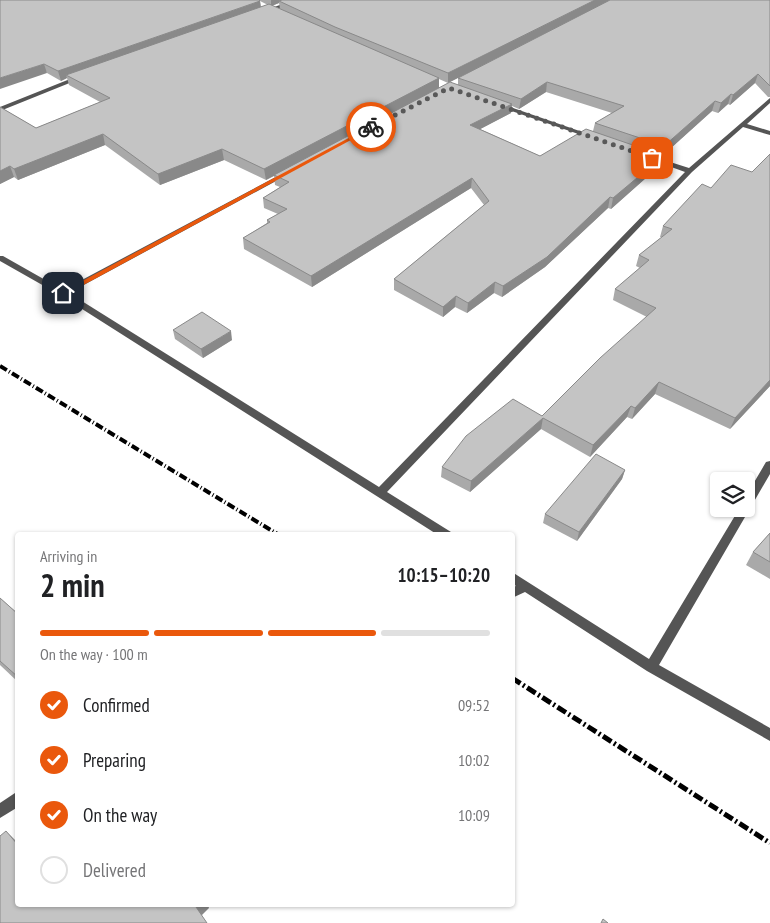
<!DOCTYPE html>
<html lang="en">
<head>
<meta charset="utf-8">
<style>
	:root { --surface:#fff; --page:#f2f2f2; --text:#202124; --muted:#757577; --line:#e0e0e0; --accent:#ea580c }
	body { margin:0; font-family:"PT Sans Narrow",sans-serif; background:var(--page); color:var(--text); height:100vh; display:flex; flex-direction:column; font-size:19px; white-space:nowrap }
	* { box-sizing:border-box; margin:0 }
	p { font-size:16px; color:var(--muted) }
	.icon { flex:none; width:28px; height:28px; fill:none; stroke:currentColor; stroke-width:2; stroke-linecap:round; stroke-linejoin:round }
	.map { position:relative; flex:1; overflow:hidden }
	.sheet { position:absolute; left:15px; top:532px; width:500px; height:375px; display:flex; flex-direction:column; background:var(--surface); border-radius:5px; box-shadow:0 1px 4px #0004 }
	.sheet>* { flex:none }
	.fabs { position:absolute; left:710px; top:472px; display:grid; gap:10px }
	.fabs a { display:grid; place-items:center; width:45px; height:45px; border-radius:5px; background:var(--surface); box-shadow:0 1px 4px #0004; font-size:25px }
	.pin { position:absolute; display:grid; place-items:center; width:42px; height:42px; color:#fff; margin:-21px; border-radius:10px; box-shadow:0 2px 8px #0006 }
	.courier { position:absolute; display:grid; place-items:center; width:50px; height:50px; margin:-25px; border:4px solid #ea580c; border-radius:50%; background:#fff; color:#222; box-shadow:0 1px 6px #0007 }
	.summary em { font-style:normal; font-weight:700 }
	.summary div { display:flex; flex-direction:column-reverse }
	.summary { display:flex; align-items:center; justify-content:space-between; height:85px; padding:0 25px }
	h1 { font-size:32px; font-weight:700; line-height:38px }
	.bar { display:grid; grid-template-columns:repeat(4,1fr); gap:8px 5px; align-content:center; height:60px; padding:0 25px }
	.bar i { height:6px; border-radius:4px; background:var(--line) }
	.bar .active { background:var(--accent) }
	.bar p { grid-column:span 4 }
	ol { padding:0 25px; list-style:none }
	li { display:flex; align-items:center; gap:15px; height:55px }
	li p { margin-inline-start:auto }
	li .icon { padding:5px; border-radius:50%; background:var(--accent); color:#fff; stroke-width:4 }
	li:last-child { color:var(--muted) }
	li i { width:28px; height:28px; border:2px solid var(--line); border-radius:50% }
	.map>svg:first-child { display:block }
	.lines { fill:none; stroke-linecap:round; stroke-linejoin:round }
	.minor { fill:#555; fill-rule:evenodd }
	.rail-far1 { stroke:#000; stroke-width:4; stroke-dasharray:8 2.5 1 2.5; stroke-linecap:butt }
	.rail { stroke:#000; stroke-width:5; stroke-dasharray:10 3 2 3; stroke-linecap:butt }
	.wall { fill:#a9a9a9; fill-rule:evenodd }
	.shaded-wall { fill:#898989 }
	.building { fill:#c4c4c4; stroke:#898989 }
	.route { fill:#ea580c }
	.done { stroke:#595959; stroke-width:5; stroke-dasharray:0 9 }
</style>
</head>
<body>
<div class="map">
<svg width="770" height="923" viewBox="0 0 770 923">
	<rect width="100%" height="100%" fill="#fff"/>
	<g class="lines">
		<g class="minor">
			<polygon points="293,0 301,0 266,13 261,12"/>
			<polygon points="80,75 83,77 82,78 0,111 0,107"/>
			<polygon points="770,98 770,103 747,124 770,131 770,135 743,127 692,172 387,492 451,532 452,535 438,535 60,295 0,261 0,256 3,256 63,290 285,172 289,172 289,174 69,293 379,487 685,172 641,156 641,154 645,154 689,168"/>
			<polygon points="499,103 594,136 595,137 590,138 497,106 497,104"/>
			<polygon points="770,461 770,474 659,665 770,728 770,741 647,671 525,592 512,598 512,587 516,586 512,583 512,572 649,659 739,509 746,509 746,496 766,462"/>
			<polygon points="18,791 18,807 0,818 0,803"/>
		</g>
		<polyline class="rail-far1" points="0,366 279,535"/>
		<polyline class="rail" points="512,678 770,843"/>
	</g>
	<g class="wall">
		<path d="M0,0H770V97H768L755,83L730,105L728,104L718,113L712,111L661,157L656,155L654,163L650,167L647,177L611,209L608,208L545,267L502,297L494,293L467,313L455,307L443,317L394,290V279L484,205L471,188L312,287L244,249L243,238L267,223V220L278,214L264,208L263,198L280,187L275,185L274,176L266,180L224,160L160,185L105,145L18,180L14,177L0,184V107L36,128L100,102L69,85L67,78L61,81L47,73ZM260,1L268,5L261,7ZM279,3L280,9L272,6ZM520,46L458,78V85L439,88V79L448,83ZM546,92L612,113L595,123L593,131L540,156L480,129L511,113L512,106L519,109Z"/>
		<polygon points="752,172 770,386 730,429 655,394 632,419 627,417 590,457 541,429 470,492 441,477 442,467 542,416 647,317 613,300 615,289 640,268 636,266 639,255 662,237 660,237 663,226 711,188"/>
		<polygon points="173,330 232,340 203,358 175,339"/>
		<polygon points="625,470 622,479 577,541 543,523 545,514"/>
		<polygon points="770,533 770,579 746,565 753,552"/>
		<polygon points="0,598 18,614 18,682 0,665"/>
	</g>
	<g class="shaded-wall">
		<polygon points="271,0 288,0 279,1 279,3 271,6"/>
		<polygon points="595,0 611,0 448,83 448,73"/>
		<polygon points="260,1 261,10 66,75 67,78 61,81 58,71"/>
		<polygon points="44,64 47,73 0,89 0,78"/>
		<polygon points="758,74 755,83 730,105 733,95"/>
		<polygon points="439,78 439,88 266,180 264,169"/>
		<polygon points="547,82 546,92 519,109 521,99"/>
		<polygon points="731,94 728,104 718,113 721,103"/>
		<polygon points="715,101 712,111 661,157 664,146"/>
		<polygon points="512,104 511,113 469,135 470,125"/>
		<polygon points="103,134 105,145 18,180 14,169"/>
		<polygon points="222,149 224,160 160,185 158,174"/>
		<polygon points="656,153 654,163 642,173 650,167 647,177 611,209 613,198 643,165"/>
		<polygon points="10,166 14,177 0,184 0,171"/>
		<polygon points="472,178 471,188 312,287 311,276"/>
		<polygon points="610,197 608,208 545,267 502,297 503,286"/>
		<polygon points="495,282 494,293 467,313 468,303"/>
		<polygon points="456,296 455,307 443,317 443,307"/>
		<polygon points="231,331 232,340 203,358 201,349"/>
		<polygon points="770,380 770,386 730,429 735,418"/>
		<polygon points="659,382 655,394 632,419 635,408"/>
		<polygon points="631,406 627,417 590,457 593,445"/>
		<polygon points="543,418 541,429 470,492 471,481"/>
		<polygon points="625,470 622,479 577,541 579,532"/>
		<polygon points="6,831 18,843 18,845"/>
		<polygon points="198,905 208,905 209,908 201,916 196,907"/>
	</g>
	<g class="building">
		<polygon points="0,0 259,0 260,1 58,71 44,64 0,78"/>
		<polygon points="282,0 595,0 448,73 335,27 279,1"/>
		<polygon points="610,0 770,0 770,86 758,74 733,95 731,94 721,103 715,101 664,146 595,123 624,106 547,82 521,99 458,78"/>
		<polygon points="269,4 439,78 264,169 222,149 158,174 103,134 14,169 10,166 0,171 0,107 36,128 110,98 66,75"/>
		<polygon points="450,82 512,104 470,125 540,156 586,129 656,153 643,165 650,167 613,198 610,197 547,257 503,286 495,282 468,303 456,296 443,307 394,279 489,201 472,178 311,276 243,238 270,222 267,220 287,209 263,198 289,182 274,175"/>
		<polygon points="770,154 770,380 735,418 659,382 635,408 631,406 593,445 543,418 471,481 442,467 466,436 513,399 542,416 600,358 656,308 615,289 649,260 639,255 672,229 663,226 702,184 711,188 731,165 752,172"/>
		<polygon points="202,312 231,331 201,349 173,330"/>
		<polygon points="596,454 625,470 579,532 545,514"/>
		<polygon points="770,533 770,562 753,552"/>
		<polygon points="0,598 18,614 18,677 0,661"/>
		<polygon points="6,831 18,845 18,905 198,905 196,907 207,923 0,923 0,836"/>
		<polygon points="603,919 608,923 601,923"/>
	</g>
	<polygon class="route" points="371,126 373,128 65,295 60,293"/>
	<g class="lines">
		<polyline class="done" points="371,127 449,88 652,158"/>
	</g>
</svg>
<div class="fabs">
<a><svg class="icon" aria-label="layers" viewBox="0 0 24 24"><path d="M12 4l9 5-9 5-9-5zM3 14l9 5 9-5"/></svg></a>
</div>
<div class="pin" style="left:652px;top:158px;background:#ea580c"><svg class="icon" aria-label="bag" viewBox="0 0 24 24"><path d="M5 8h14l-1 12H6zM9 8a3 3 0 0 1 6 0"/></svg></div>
<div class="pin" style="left:63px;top:293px;background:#1f2937"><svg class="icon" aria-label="home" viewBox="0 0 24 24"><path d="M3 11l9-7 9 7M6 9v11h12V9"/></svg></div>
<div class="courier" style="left:371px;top:127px"><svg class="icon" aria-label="bike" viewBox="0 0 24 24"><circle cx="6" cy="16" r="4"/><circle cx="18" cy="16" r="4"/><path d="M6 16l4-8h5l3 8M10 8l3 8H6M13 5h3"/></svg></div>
<section class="sheet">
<div class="summary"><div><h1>2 min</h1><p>Arriving in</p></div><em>10:15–10:20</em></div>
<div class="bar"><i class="active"></i><i class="active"></i><i class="active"></i><i></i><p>On the way · 100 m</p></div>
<ol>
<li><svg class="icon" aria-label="check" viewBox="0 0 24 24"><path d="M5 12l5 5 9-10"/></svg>Confirmed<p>09:52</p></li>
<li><svg class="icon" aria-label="check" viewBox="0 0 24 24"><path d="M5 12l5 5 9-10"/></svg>Preparing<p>10:02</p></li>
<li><svg class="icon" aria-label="check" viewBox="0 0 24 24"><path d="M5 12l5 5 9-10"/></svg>On the way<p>10:09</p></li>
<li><i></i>Delivered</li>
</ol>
</section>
</div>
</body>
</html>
